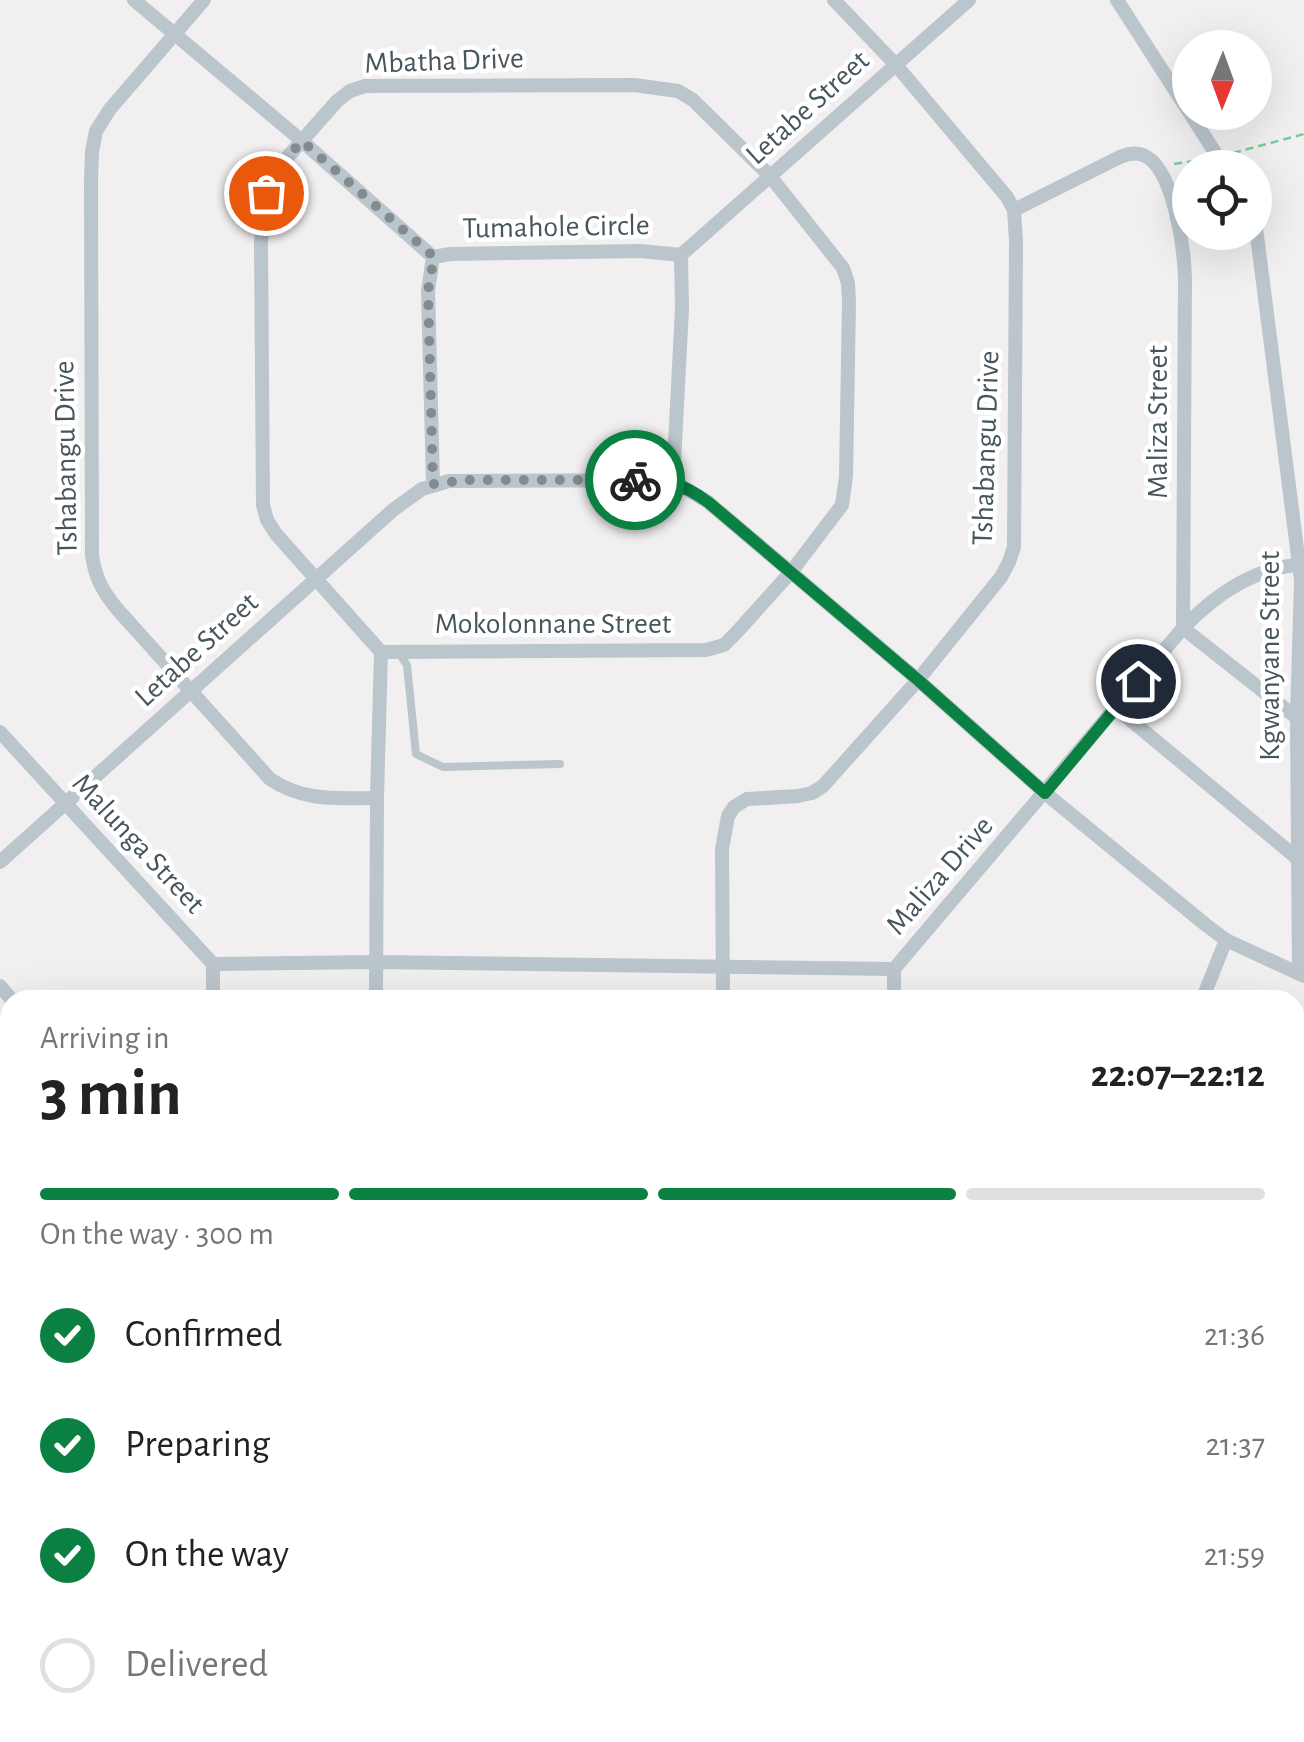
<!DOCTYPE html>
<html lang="en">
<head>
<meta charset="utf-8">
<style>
	:root { --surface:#fff; --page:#f6f6f6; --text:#222; --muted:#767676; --line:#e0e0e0; --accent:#0b8043 }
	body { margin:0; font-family:"Alegreya Sans",sans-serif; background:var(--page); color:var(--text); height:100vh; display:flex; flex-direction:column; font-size:38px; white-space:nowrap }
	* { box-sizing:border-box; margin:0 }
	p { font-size:32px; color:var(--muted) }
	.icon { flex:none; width:55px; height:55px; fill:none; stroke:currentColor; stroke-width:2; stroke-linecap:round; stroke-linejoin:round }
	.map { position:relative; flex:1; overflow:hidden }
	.side { position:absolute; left:0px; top:990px; width:1305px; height:752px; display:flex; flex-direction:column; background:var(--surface); border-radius:30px 30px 0 0; box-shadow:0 10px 40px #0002 }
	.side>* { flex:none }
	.needle { width:65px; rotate:181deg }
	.controls { position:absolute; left:1172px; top:30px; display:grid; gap:20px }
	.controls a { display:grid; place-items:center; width:100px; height:100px; border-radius:50%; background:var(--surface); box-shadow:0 10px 40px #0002; font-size:50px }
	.pin { position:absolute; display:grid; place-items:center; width:85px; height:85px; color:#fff; margin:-42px; border:5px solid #fff; border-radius:50%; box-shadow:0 2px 10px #0007 }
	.courier { position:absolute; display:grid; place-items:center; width:100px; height:100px; margin:-50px; border:8px solid #0b8043; border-radius:50%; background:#fff; color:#222; box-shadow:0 2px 12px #0007 }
	.summary em { font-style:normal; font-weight:600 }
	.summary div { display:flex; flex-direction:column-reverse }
	.summary { display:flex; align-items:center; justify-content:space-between; height:170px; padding:0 40px }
	h1 { font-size:65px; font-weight:600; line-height:75px }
	.bar { display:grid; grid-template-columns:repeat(4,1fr); gap:15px 10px; align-content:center; height:120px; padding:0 40px }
	.bar i { height:12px; border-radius:8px; background:var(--line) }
	.bar .selected { background:var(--accent) }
	.bar p { grid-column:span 4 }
	ol { padding:0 40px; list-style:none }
	li { display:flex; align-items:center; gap:30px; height:110px }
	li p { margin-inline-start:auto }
	li .icon { padding:10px; border-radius:50%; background:var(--accent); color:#fff; stroke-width:4 }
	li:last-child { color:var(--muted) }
	li i { width:55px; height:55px; border:5px solid var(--line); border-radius:50% }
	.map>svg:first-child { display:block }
	.education { fill:#e3e0e2 }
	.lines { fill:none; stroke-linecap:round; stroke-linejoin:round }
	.path { stroke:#75ce9a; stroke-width:2.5; stroke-dasharray:8 5; stroke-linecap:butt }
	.lane { stroke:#bbc5cc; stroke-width:8 }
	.street { stroke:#bbc5cc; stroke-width:14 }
	.done { stroke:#838b90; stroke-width:10; stroke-dasharray:0 18 }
	.route { stroke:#0b8043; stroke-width:12 }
	.labels { text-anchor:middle; stroke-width:9; stroke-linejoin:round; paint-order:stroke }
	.street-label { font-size:30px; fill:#47555d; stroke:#fff }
</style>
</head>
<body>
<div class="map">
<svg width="1304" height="1742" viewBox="0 0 1304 1742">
	<rect width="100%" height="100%" fill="#f2eff0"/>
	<polygon class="education" points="10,1697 10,1732 153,1733 143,1742 0,1742 0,1706"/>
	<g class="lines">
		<g class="path">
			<polyline points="1233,153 1304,134"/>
			<polyline points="1174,164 1201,160"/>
		</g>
		<polyline class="lane" points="398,652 407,665 416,754 443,767 560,764"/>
		<g class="street">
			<polyline points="134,0 302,141 433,257"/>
			<path d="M204,0L110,109L96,131L92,152L91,180L92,555C95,578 103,592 118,610L270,779C304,802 337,798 377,798"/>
			<polyline points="1117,0 1225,168"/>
			<path d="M1014,210L1120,157C1127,154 1135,152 1143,155C1174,167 1184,249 1185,278L1183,628"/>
			<polyline points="1255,220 1301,580 1297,718 1299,974"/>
			<polyline points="681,255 969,0"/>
			<polyline points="433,257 450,254 641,251 681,255"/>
			<polyline points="673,482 682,309 681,255"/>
			<polyline points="433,484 428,291 433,257"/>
			<polyline points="1183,628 1297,718"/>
			<polyline points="1115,707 1298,859"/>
			<polyline points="0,732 213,964 213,1000"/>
			<polyline points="0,862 393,510 422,489 449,481 656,480 678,484 708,502 918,680 1045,793 1206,925 1226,940 1304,976"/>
			<polyline points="213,964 376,962 894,969"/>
			<polyline points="0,986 12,1000"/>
			<polyline points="376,1000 377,798 381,652 276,534 267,520 263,505 261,242 266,193 284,161 337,101 350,91 365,86 634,85 678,91 693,100 770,176 843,268 848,283 849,302 846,476 842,505 791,572 736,633 724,645 706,650 381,652"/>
			<polyline points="723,1000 722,849 728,816 734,807 747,799 798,796 812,793 823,786 918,680 1001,577 1009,562 1014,547 1016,241 1014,210 1007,197 896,65 834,0"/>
			<path d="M894,1000V969L1183,628C1217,593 1254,568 1304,564"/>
			<polyline points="1202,1000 1226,940"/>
			<polyline points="0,1233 10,1223"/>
			<polyline points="0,1388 10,1400"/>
			<polyline points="1295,1427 1304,1427"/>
			<polyline points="0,1458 10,1449"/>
			<polyline points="1295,1595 1304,1595"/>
			<polyline points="0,1687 10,1678"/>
			<polyline points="277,1732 282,1742"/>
			<polyline points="473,1732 478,1742"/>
			<polyline points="1196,1732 1197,1742"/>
			<polyline points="160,1742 169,1732"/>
			<polyline points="610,1742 625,1732"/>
		</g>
	</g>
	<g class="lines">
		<polyline class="done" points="266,193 284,161 302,141 434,257 428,291 433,484 468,480 635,480"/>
		<path class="route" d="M635,480C667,480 682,483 708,502L918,680L1045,793L1138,681"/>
	</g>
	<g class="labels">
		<g class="street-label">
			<text transform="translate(444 60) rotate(-2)" y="10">Mbatha Drive</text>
			<text transform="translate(807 107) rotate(-42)" y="10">Letabe Street</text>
			<text transform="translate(556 226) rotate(-1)" y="10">Tumahole Circle</text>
			<text transform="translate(1157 422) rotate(-90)" y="10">Maliza Street</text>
			<text transform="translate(985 448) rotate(-88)" y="10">Tshabangu Drive</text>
			<text transform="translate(65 458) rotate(-91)" y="10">Tshabangu Drive</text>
			<text x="553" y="633">Mokolonnane Street</text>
			<text transform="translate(196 649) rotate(-42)" y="10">Letabe Street</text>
			<text transform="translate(1269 656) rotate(-90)" y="10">Kgwanyane Street</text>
			<text transform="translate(139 843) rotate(47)" y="10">Malunga Street</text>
			<text transform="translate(939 875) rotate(-49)" y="10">Maliza Drive</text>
		</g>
	</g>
</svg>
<div class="controls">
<a><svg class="needle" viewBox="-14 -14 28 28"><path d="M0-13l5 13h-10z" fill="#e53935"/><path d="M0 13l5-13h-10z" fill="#767676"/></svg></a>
<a><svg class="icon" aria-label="locate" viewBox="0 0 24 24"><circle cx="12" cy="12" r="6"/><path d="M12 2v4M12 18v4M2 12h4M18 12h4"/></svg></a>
</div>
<div class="pin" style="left:266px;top:193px;background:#ea580c"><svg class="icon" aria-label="bag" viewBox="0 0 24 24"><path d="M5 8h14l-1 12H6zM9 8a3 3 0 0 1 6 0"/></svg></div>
<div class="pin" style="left:1138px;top:681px;background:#1f2937"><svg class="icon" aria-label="home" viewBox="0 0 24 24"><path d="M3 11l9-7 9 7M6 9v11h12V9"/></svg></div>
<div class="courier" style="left:635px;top:480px"><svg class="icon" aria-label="bike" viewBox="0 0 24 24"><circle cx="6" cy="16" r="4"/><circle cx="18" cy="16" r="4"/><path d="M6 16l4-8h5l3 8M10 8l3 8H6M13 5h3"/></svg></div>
<section class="side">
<div class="summary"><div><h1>3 min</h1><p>Arriving in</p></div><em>22:07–22:12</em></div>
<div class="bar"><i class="selected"></i><i class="selected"></i><i class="selected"></i><i></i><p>On the way · 300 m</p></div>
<ol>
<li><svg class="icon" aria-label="check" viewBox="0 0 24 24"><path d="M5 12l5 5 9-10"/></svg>Confirmed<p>21:36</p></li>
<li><svg class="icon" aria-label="check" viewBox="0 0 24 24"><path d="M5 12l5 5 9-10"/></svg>Preparing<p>21:37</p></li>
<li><svg class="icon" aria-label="check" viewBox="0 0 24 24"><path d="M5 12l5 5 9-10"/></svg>On the way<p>21:59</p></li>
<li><i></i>Delivered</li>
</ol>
</section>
</div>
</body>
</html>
